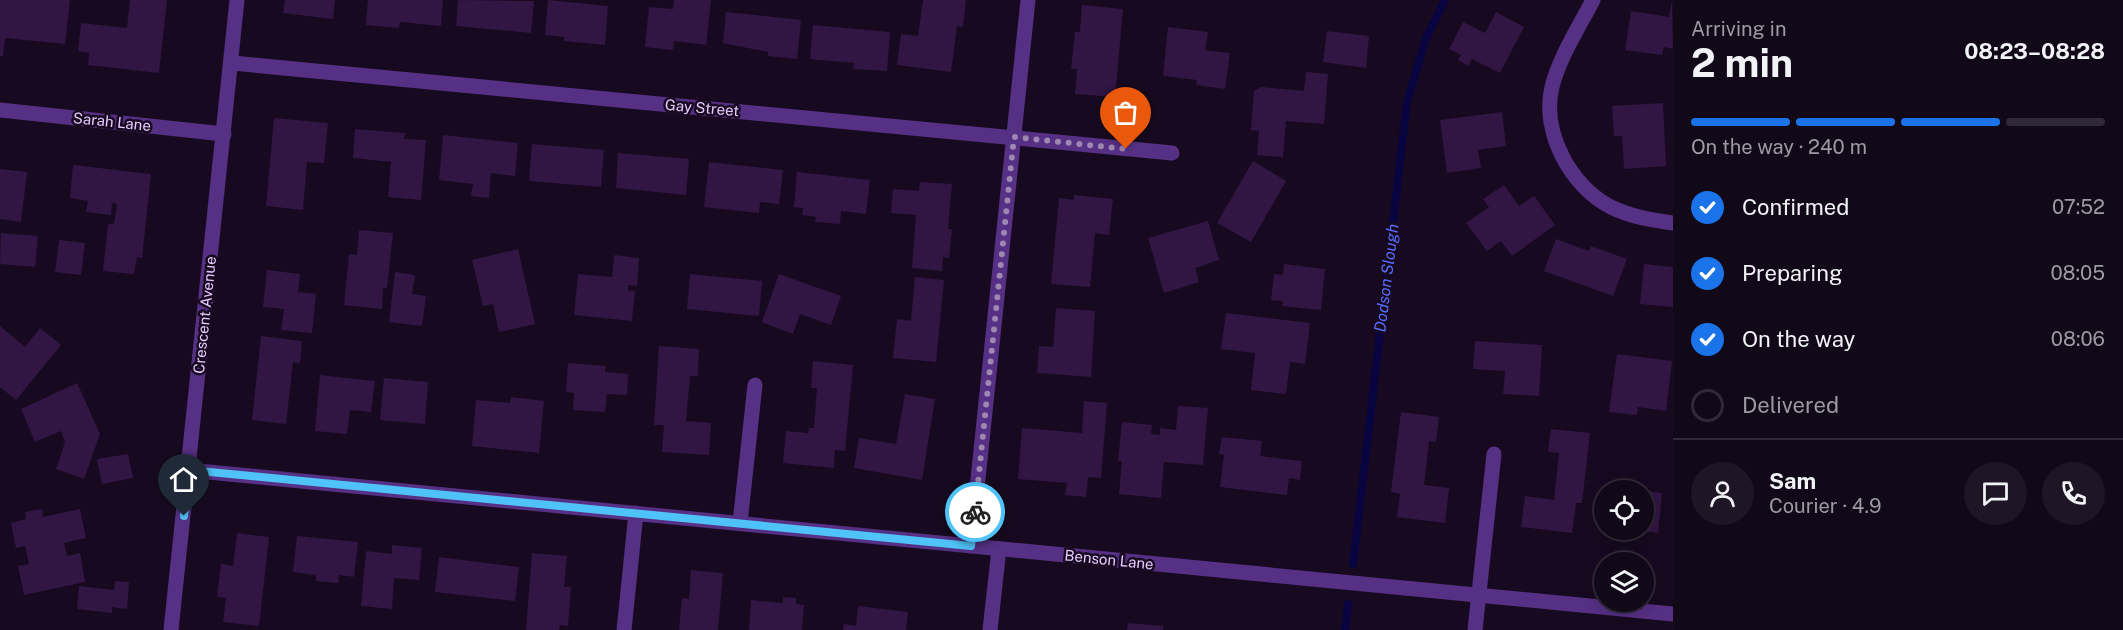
<!DOCTYPE html>
<html lang="en">
<head>
<meta charset="utf-8">
<style>
	:root { --surface:#110818; --page:#1e1625; --text:#f1f3f6; --muted:#9c9aa2; --line:#302937; --accent:#1a73e8 }
	body { margin:0; font-family:"Public Sans",sans-serif; background:var(--page); color:var(--text); height:100vh; display:flex; flex-direction:column; font-size:22px; white-space:nowrap }
	* { box-sizing:border-box; margin:0 }
	p { font-size:20px; color:var(--muted) }
	.icon { flex:none; width:33px; height:33px; fill:none; stroke:currentColor; stroke-width:2; stroke-linecap:round; stroke-linejoin:round }
	.map { position:relative; flex:1; overflow:hidden }
	.sheet { display:flex; flex-direction:column; background:var(--surface); width:450px }
	.sheet>* { flex:none }
	.fabs { position:absolute; left:1594px; top:480px; display:grid; gap:12px }
	.fabs a { display:grid; place-items:center; width:60px; height:60px; border-radius:50%; background:var(--surface); box-shadow:0 3px 15px #0003,0 0 0 2px var(--line); font-size:30px }
	.pin { position:absolute; display:grid; place-items:center; width:51px; height:51px; color:#fff; margin:-62px -26px; border-radius:50% 50% 50% 0; rotate:-45deg; box-shadow:0 0 6px #0007 }
	.pin .icon { rotate:45deg }
	.courier { position:absolute; display:grid; place-items:center; width:60px; height:60px; margin:-30px; border:4px solid #4fc3f7; border-radius:50%; background:#fff; color:#222; box-shadow:0 2px 8px #0007 }
	.headline em { font-style:normal; font-weight:700 }
	.headline div { display:flex; flex-direction:column-reverse }
	.headline { display:flex; align-items:center; justify-content:space-between; height:102px; padding:0 18px }
	h1 { font-size:39px; font-weight:700; line-height:45px }
	.bar { display:grid; grid-template-columns:repeat(4,1fr); gap:9px 6px; align-content:center; height:72px; padding:0 18px }
	.bar i { height:8px; border-radius:4px; background:var(--line) }
	.bar .active { background:var(--accent) }
	.bar p { grid-column:span 4 }
	.line { display:flex; align-items:center; gap:15px; padding:0 18px; border-top:2px solid var(--line) }
	.line div { flex:1 }
	.round { display:grid; place-items:center; flex:none; width:63px; height:63px; border-radius:32px; background:var(--page) }
	ol { padding:0 18px; list-style:none }
	li { display:flex; align-items:center; gap:18px; height:66px }
	li p { margin-inline-start:auto }
	li .icon { padding:6px; border-radius:50%; background:var(--accent); color:#fff; stroke-width:4 }
	li:last-child { color:var(--muted) }
	li i { width:33px; height:33px; border:3px solid var(--line); border-radius:50% }
	main { display:flex; flex:1; min-height:0 }
	.map>svg:first-child { display:block }
	.lines { fill:none; stroke-linecap:round; stroke-linejoin:round }
	.stream { stroke:#070440; stroke-width:8 }
	.building { fill:#311543 }
	.minor { stroke:#563084; stroke-width:15 }
	.done { stroke:#9e87b1; stroke-width:6; stroke-dasharray:0 10.8 }
	.route { stroke:#4fc3f7; stroke-width:8 }
	.labels { text-anchor:middle; stroke-width:5; stroke-linejoin:round; paint-order:stroke }
	.street-label { font-size:15px; fill:#e6caff; stroke:#170a20 }
	.water-label { font-size:16px; font-style:italic; fill:#586dff; stroke:#170a20 }
</style>
</head>
<body>
<main>
<div class="map">
<svg width="1673" height="630" viewBox="0 0 1673 630">
	<rect width="100%" height="100%" fill="#170a20"/>
	<g class="lines">
		<g class="stream">
			<polyline points="1353,564 1407,102 1426,38 1445,0"/>
			<polyline points="1345,630 1348,604"/>
		</g>
	</g>
	<g class="building">
		<polygon points="0,0 70,0 65,44 5,38 3,56 0,56"/>
		<polygon points="130,0 167,0 159,73 88,65 89,53 78,51 81,23 127,28"/>
		<polygon points="285,0 335,0 333,19 283,13"/>
		<polygon points="368,0 443,0 441,26 400,22 399,28 366,25"/>
		<polygon points="458,0 534,1 531,33 456,26"/>
		<polygon points="548,0 608,6 605,45 564,41 564,37 545,35"/>
		<polygon points="674,0 711,0 706,45 674,41 673,50 645,47 649,7 673,9"/>
		<polygon points="923,0 966,0 963,27 957,26 951,72 897,65 901,34 918,36"/>
		<polygon points="1672,0 1673,49 1664,47 1662,55 1625,50 1631,11 1669,17"/>
		<polygon points="1082,5 1123,9 1115,97 1075,94 1077,69 1071,69 1075,32 1080,32"/>
		<polygon points="726,12 801,20 797,59 768,56 768,52 723,43"/>
		<polygon points="1496,12 1524,27 1500,73 1472,59 1468,66 1458,60 1461,55 1449,49 1463,22 1485,33"/>
		<polygon points="813,25 890,32 887,71 853,69 854,63 810,59"/>
		<polygon points="1168,27 1208,32 1205,50 1230,53 1225,89 1196,85 1197,80 1163,76"/>
		<polygon points="1327,31 1369,36 1366,68 1323,62"/>
		<polygon points="1306,72 1328,74 1324,124 1286,121 1283,157 1257,155 1259,131 1251,130 1254,91 1261,87 1304,91"/>
		<polygon points="1663,103 1666,166 1624,169 1622,136 1614,136 1612,106"/>
		<polygon points="1502,112 1506,146 1478,150 1481,168 1447,173 1440,120"/>
		<polygon points="274,118 328,123 324,163 307,162 303,210 266,206"/>
		<polygon points="355,129 405,133 404,139 426,140 421,200 388,197 391,162 353,158"/>
		<polygon points="443,135 518,143 515,176 491,173 489,198 471,196 473,184 439,180"/>
		<polygon points="532,144 604,150 601,187 529,181"/>
		<polygon points="618,153 689,159 686,195 616,188"/>
		<polygon points="1253,161 1286,181 1251,242 1217,223"/>
		<polygon points="709,162 783,170 779,204 760,202 759,213 704,207"/>
		<polygon points="73,165 151,174 142,258 137,257 134,274 103,271 108,224 114,224 117,204 112,203 111,215 86,212 88,201 70,198"/>
		<polygon points="0,169 27,172 21,222 0,219"/>
		<polygon points="797,172 870,180 866,214 841,211 840,224 815,222 816,217 802,215 803,208 794,207"/>
		<polygon points="920,182 952,184 948,229 952,229 949,258 943,257 942,271 912,268 916,215 891,213 893,189 919,191"/>
		<polygon points="1504,185 1519,206 1534,196 1555,225 1512,256 1501,241 1487,251 1466,223 1489,207 1483,199"/>
		<polygon points="1074,195 1113,199 1109,235 1095,233 1090,287 1051,284 1059,198 1074,200"/>
		<polygon points="1208,221 1219,260 1195,268 1199,282 1164,293 1148,238"/>
		<polygon points="359,230 393,233 387,288 383,288 382,309 344,305 349,254 357,255"/>
		<polygon points="1,233 38,236 35,267 0,264"/>
		<polygon points="1556,239 1589,251 1591,246 1627,259 1613,296 1544,271"/>
		<polygon points="59,240 85,243 81,275 55,272"/>
		<polygon points="518,249 535,324 499,332 493,304 483,306 472,260"/>
		<polygon points="614,255 639,258 637,286 628,285 628,290 635,291 632,321 574,315 578,274 612,277"/>
		<polygon points="1284,264 1325,269 1321,310 1282,306 1283,301 1271,300 1274,274 1283,275"/>
		<polygon points="1644,264 1673,267 1673,307 1640,304"/>
		<polygon points="267,270 300,274 298,292 316,294 312,333 281,330 284,309 263,307"/>
		<polygon points="395,272 415,275 412,294 426,296 422,326 389,322"/>
		<polygon points="690,274 762,281 759,316 687,309"/>
		<polygon points="779,274 841,296 831,325 800,314 793,334 762,322"/>
		<polygon points="915,277 944,280 936,362 893,358 897,319 911,321"/>
		<polygon points="1056,308 1095,311 1091,377 1037,373 1039,346 1053,347"/>
		<polygon points="1226,313 1310,323 1305,364 1290,362 1286,394 1251,390 1255,353 1221,349"/>
		<polygon points="0,326 25,347 40,328 61,345 16,400 0,387"/>
		<polygon points="261,336 302,341 300,363 293,362 286,424 252,420"/>
		<polygon points="1475,341 1542,345 1539,396 1503,394 1505,371 1473,369"/>
		<polygon points="659,346 699,349 698,376 690,376 686,421 711,423 709,455 662,452 664,425 654,425"/>
		<polygon points="1617,354 1672,361 1666,411 1638,407 1637,415 1609,412"/>
		<polygon points="813,361 853,365 845,451 835,450 834,468 783,463 786,431 808,433 809,428 814,428 817,388 811,388"/>
		<polygon points="568,363 605,366 605,372 628,374 627,395 607,394 605,412 573,410 574,393 566,392"/>
		<polygon points="320,375 375,381 371,412 350,410 347,434 315,431"/>
		<polygon points="384,378 428,382 425,424 380,420"/>
		<polygon points="77,383 100,434 84,479 56,469 65,442 61,431 35,442 21,409"/>
		<polygon points="905,394 935,399 922,480 854,468 859,438 896,444"/>
		<polygon points="511,397 544,401 539,453 472,446 476,400 510,403"/>
		<polygon points="1084,401 1107,403 1101,478 1088,477 1086,497 1065,495 1067,483 1018,479 1022,428 1082,433"/>
		<polygon points="1178,406 1208,408 1203,465 1164,462 1161,498 1119,494 1122,461 1118,461 1122,422 1152,425 1151,434 1160,435 1160,428 1176,430"/>
		<polygon points="1401,412 1439,417 1436,442 1429,441 1424,485 1449,488 1445,523 1397,517 1400,494 1391,492"/>
		<polygon points="1551,429 1590,433 1582,503 1576,503 1572,533 1521,527 1525,496 1554,500 1559,453 1548,452"/>
		<polygon points="1222,437 1262,441 1260,456 1302,461 1300,480 1289,478 1287,495 1220,487 1224,455 1219,454"/>
		<polygon points="128,454 133,478 102,484 97,459"/>
		<polygon points="1644,491 1662,493 1658,533 1644,531"/>
		<polygon points="42,509 43,517 80,509 86,538 64,543 67,556 80,553 85,582 24,595 18,566 29,564 25,546 16,548 11,523 26,519 25,512"/>
		<polygon points="237,533 269,537 259,626 223,622 226,598 217,597 221,564 233,566"/>
		<polygon points="297,536 358,542 354,577 339,575 338,583 316,581 316,575 293,572"/>
		<polygon points="392,545 422,548 419,580 394,578 392,609 361,606 366,551 392,554"/>
		<polygon points="532,553 567,556 564,587 571,587 568,626 560,625 559,630 526,630"/>
		<polygon points="439,557 519,567 515,601 435,592"/>
		<polygon points="691,570 723,573 718,630 679,630 682,598 689,599"/>
		<polygon points="115,581 129,582 127,609 112,607 112,613 77,609 79,586 114,590"/>
		<polygon points="783,597 796,598 796,604 804,605 802,630 749,630 751,600 783,603"/>
		<polygon points="858,606 908,612 906,630 843,630 844,624 856,626"/>
		<polygon points="1128,623 1163,626 1163,630 1127,630"/>
	</g>
	<g class="lines">
		<g class="minor">
			<path d="M1593,0C1579,27 1559,58 1552,87C1541,132 1571,187 1611,207C1631,217 1652,220 1673,223"/>
			<polyline points="232,63 1172,153"/>
			<polyline points="0,110 224,134"/>
			<polyline points="188,470 1673,614"/>
			<polyline points="740,523 755,385"/>
			<polyline points="971,546 1028,0"/>
			<polyline points="171,630 237,0"/>
			<polyline points="624,630 636,513"/>
			<polyline points="990,630 999,549"/>
			<polyline points="1475,630 1494,454"/>
		</g>
	</g>
	<g class="lines">
		<polyline class="done" points="975,512 1014,137 1126,149"/>
		<polyline class="route" points="184,516 189,470 971,546 975,512"/>
	</g>
	<g class="labels">
		<g class="street-label">
			<text transform="translate(702 108) rotate(5)" y="5">Gay Street</text>
			<text transform="translate(112 122) rotate(6)" y="5">Sarah Lane</text>
			<text transform="translate(205 315) rotate(-84)" y="5">Crescent Avenue</text>
			<text transform="translate(1109 560) rotate(6)" y="5">Benson Lane</text>
		</g>
		<g class="water-label">
			<text transform="translate(1386 278) rotate(-83)" y="6">Dodson Slough</text>
		</g>
	</g>
</svg>
<div class="fabs">
<a><svg class="icon" aria-label="locate" viewBox="0 0 24 24"><circle cx="12" cy="12" r="6"/><path d="M12 2v4M12 18v4M2 12h4M18 12h4"/></svg></a>
<a><svg class="icon" aria-label="layers" viewBox="0 0 24 24"><path d="M12 4l9 5-9 5-9-5zM3 14l9 5 9-5"/></svg></a>
</div>
<div class="pin" style="left:1126px;top:149px;background:#ea580c"><svg class="icon" aria-label="bag" viewBox="0 0 24 24"><path d="M5 8h14l-1 12H6zM9 8a3 3 0 0 1 6 0"/></svg></div>
<div class="pin" style="left:184px;top:516px;background:#1f2937"><svg class="icon" aria-label="home" viewBox="0 0 24 24"><path d="M3 11l9-7 9 7M6 9v11h12V9"/></svg></div>
<div class="courier" style="left:975px;top:512px"><svg class="icon" aria-label="bike" viewBox="0 0 24 24"><circle cx="6" cy="16" r="4"/><circle cx="18" cy="16" r="4"/><path d="M6 16l4-8h5l3 8M10 8l3 8H6M13 5h3"/></svg></div>
</div>
<section class="sheet">
<div class="headline"><div><h1>2 min</h1><p>Arriving in</p></div><em>08:23–08:28</em></div>
<div class="bar"><i class="active"></i><i class="active"></i><i class="active"></i><i></i><p>On the way · 240 m</p></div>
<ol>
<li><svg class="icon" aria-label="check" viewBox="0 0 24 24"><path d="M5 12l5 5 9-10"/></svg>Confirmed<p>07:52</p></li>
<li><svg class="icon" aria-label="check" viewBox="0 0 24 24"><path d="M5 12l5 5 9-10"/></svg>Preparing<p>08:05</p></li>
<li><svg class="icon" aria-label="check" viewBox="0 0 24 24"><path d="M5 12l5 5 9-10"/></svg>On the way<p>08:06</p></li>
<li><i></i>Delivered</li>
</ol>
<div class="line" style="height:108px"><a class="round"><svg class="icon" aria-label="person" viewBox="0 0 24 24"><circle cx="12" cy="8" r="4"/><path d="M4 21q1-7 8-7t8 7"/></svg></a><div><b>Sam</b><p>Courier · 4.9</p></div><a class="round"><svg class="icon" aria-label="chat" viewBox="0 0 24 24"><path d="M4 5h16v11H9l-5 4z"/></svg></a><a class="round"><svg class="icon" aria-label="phone" viewBox="0 0 24 24"><path d="M5 4h4l2 5-3 2q2 4 5 5l2-3 5 2v4C11 20 4 13 5 4z"/></svg></a></div>
</section>
</main>
</body>
</html>
